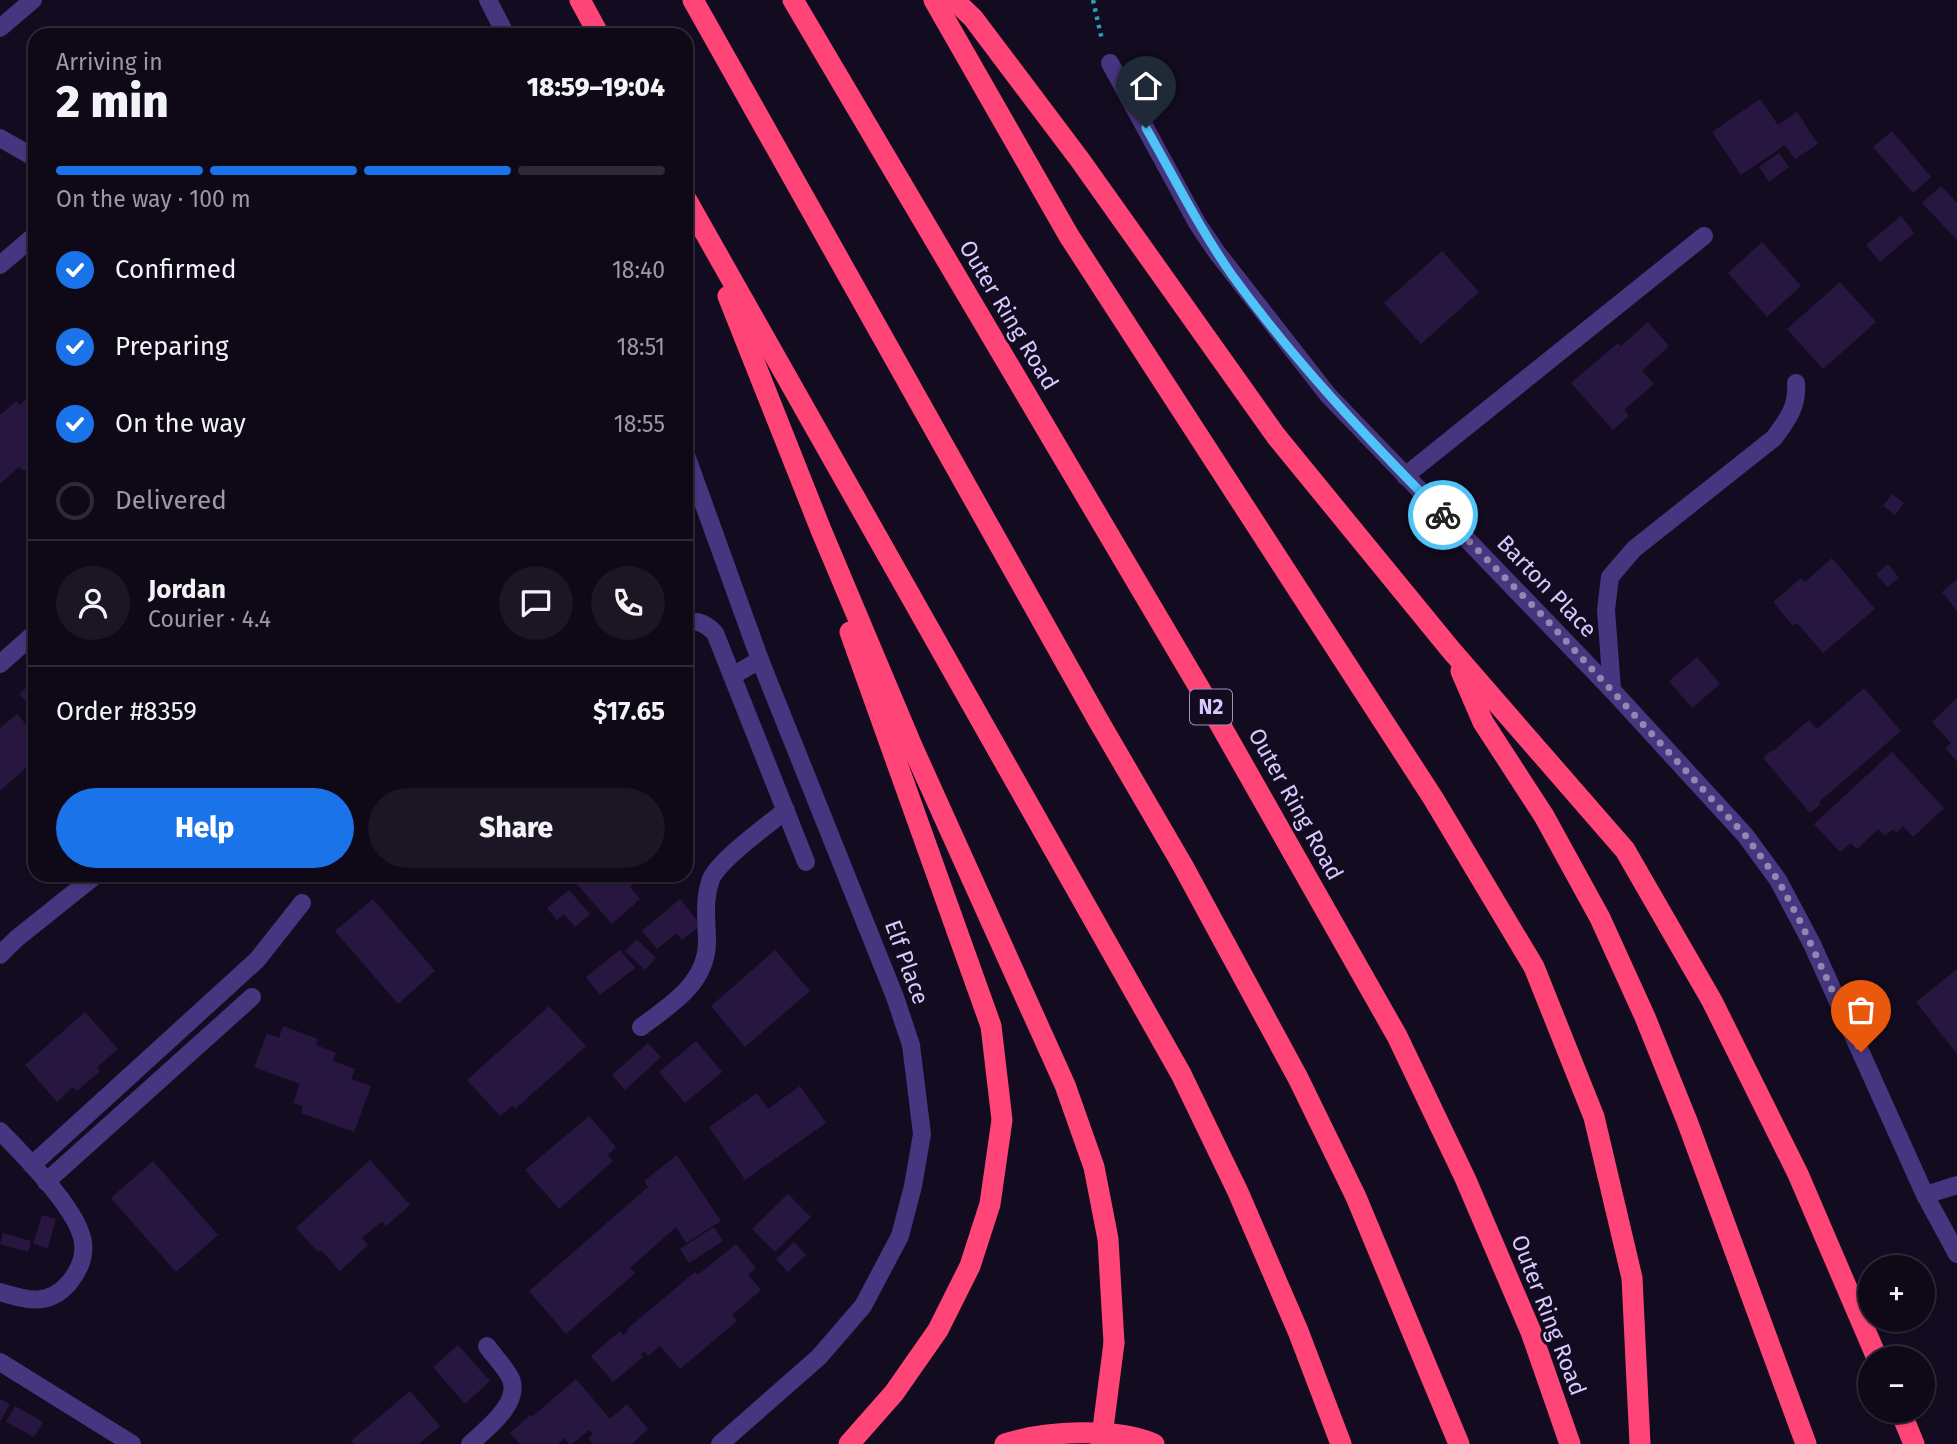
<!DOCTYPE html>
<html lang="en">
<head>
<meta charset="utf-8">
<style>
	:root { --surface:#0e0817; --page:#1c1624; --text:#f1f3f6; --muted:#9b9aa1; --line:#2e2936; --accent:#1a73e8 }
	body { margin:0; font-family:"Fira Sans",sans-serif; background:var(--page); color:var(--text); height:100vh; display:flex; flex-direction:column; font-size:26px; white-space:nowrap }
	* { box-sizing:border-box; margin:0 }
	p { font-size:23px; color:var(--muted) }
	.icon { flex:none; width:38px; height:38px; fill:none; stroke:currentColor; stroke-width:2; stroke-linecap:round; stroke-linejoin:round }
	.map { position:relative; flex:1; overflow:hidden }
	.side { position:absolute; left:28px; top:28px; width:665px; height:854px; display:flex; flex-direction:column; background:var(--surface); border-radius:21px; box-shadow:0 2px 5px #0004,0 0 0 2px var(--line) }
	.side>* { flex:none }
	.tools { position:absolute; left:1858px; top:1255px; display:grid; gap:14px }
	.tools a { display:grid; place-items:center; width:77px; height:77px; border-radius:50%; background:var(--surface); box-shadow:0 2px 5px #0004,0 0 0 2px var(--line); font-size:35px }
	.pin { position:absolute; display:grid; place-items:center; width:60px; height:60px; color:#fff; margin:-72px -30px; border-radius:50% 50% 50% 0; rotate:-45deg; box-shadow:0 0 7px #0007 }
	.pin .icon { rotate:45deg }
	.courier { position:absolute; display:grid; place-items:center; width:70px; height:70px; margin:-35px; border:5px solid #4fc3f7; border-radius:50%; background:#fff; color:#222; box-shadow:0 2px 9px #0007 }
	.head em { font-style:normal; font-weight:800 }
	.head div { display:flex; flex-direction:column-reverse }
	.head { display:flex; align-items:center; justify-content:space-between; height:119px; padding:0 28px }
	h1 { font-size:46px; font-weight:800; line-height:52px }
	.bar { display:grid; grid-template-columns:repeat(4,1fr); gap:10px 7px; align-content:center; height:84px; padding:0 28px }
	.bar i { height:9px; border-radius:5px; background:var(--line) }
	.bar .on { background:var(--accent) }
	.bar p { grid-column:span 4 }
	.line { display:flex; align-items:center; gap:18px; padding:0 28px; border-top:2px solid var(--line) }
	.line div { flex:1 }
	.round { display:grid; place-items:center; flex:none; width:74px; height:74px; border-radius:37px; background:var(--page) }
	ol { padding:0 28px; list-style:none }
	li { display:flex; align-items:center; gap:21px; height:77px }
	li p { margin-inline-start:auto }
	li .icon { padding:7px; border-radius:50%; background:var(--accent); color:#fff; stroke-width:4 }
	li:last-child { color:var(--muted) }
	li i { width:38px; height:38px; border:4px solid var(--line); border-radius:50% }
	.action { display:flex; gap:14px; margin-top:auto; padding:14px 28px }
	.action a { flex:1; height:80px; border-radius:42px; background:var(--accent); color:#fff; font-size:28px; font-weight:800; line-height:80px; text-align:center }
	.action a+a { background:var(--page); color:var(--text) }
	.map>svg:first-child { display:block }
	.building { fill:#271740 }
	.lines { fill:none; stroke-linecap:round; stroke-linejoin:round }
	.path { stroke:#29a0b3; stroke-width:4.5; stroke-dasharray:3.5 5; stroke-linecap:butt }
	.lane { stroke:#46357f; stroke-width:18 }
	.street { stroke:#46357f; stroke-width:18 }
	.highway { stroke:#ff4478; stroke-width:21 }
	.highway-bridge { stroke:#ff4478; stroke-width:21 }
	.done { stroke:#9486b1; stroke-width:7; stroke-dasharray:0 12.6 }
	.route { stroke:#4fc3f7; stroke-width:9 }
	.labels { text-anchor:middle; stroke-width:6; stroke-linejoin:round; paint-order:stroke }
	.shield { fill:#130b1f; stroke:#9e90bc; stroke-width:2 }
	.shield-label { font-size:21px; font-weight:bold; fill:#dac9ff }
	.street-label { font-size:23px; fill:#dac9ff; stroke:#130b1f }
</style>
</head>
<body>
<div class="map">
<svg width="1957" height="1444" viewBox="0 0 1957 1444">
	<rect width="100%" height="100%" fill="#130b1f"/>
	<g class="building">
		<polygon points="1760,99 1778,125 1797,112 1818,144 1795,159 1785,145 1741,175 1712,132"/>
		<polygon points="1892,131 1931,177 1913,193 1873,147"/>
		<polygon points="1779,153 1789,167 1769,182 1759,167"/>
		<polygon points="1941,186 1957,203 1957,240 1922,203"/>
		<polygon points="1901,216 1914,233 1880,262 1866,245"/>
		<polygon points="1762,242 1801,286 1767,317 1728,273"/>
		<polygon points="1442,251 1479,292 1421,344 1384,303"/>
		<polygon points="1840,282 1876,322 1823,369 1787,329"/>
		<polygon points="1648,322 1669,346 1642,371 1654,384 1624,410 1629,416 1613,430 1571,383 1618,343 1621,346"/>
		<polygon points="35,391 35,462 24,471 19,467 0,484 0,415 16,401 20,405"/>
		<polygon points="1892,494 1904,503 1895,515 1883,506"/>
		<polygon points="1832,558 1875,609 1823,653 1797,623 1793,626 1773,602 1801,578 1805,582"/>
		<polygon points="1888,564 1899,578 1887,587 1876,574"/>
		<polygon points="1957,579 1957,611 1942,592"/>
		<polygon points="1697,657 1720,684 1692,708 1669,681"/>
		<polygon points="35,680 35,712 19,694"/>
		<polygon points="1864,688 1901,731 1819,802 1821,804 1810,813 1763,758 1772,750 1773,751 1809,720 1817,729"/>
		<polygon points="1957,698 1957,761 1945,748 1951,743 1932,722"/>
		<polygon points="17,714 35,735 35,760 0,791 0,728"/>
		<polygon points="1892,752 1944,808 1913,837 1903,826 1896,833 1893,829 1885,836 1878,829 1857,849 1851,843 1840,852 1814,824"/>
		<polygon points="453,875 472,875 460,884"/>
		<polygon points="569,875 643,875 630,887 640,899 612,924"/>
		<polygon points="569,890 590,914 575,927 564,914 557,920 547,908"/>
		<polygon points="373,899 435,971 398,1004 335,931"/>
		<polygon points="680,899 701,925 682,940 677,933 657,949 642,931"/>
		<polygon points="637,939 656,958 645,970 625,951"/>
		<polygon points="620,950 635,968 600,995 586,977"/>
		<polygon points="775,950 810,991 745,1047 711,1006"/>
		<polygon points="1957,969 1957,1054 1916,1002"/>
		<polygon points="549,1006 586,1046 515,1109 512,1106 500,1116 467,1080"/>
		<polygon points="85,1012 118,1049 97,1067 100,1071 77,1091 73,1087 57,1102 25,1065"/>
		<polygon points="283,1026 318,1039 316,1045 336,1053 333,1061 355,1069 351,1079 371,1086 354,1132 301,1113 303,1106 293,1103 300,1084 254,1067 267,1034 279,1038"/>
		<polygon points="696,1041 722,1072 685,1103 659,1072"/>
		<polygon points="648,1043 661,1057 625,1090 612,1075"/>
		<polygon points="800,1086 826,1123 745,1180 709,1127 757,1093 768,1109"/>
		<polygon points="589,1116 616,1147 608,1155 613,1161 559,1209 525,1170"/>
		<polygon points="677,1155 721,1221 686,1243 676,1227 630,1268 635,1273 566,1334 529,1291 648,1187 644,1181"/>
		<polygon points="370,1160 410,1205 386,1226 382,1221 362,1238 368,1245 340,1271 321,1250 318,1252 296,1228"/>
		<polygon points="153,1161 218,1235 176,1272 111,1198"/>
		<polygon points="788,1194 811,1217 775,1252 752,1229"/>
		<polygon points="42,1215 56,1219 48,1248 33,1244"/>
		<polygon points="714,1227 723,1241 689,1263 680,1249"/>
		<polygon points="3,1233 31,1241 28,1252 0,1244"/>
		<polygon points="794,1242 806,1255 788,1272 776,1259"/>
		<polygon points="736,1244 756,1268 748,1275 761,1290 732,1315 737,1321 680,1369 660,1346 648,1356 644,1352 641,1354 643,1357 613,1382 591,1356 620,1331 623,1335 628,1331 627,1329 695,1272 698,1275"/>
		<polygon points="458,1345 490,1381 465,1404 433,1367"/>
		<polygon points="576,1379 610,1419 627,1404 648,1429 632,1444 592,1444 588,1438 593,1434 589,1430 572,1444 569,1444 564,1438 558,1444 520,1444 510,1433 530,1415 532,1417"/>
		<polygon points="410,1391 440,1426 419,1444 354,1444 351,1441"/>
		<polygon points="0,1399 10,1404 0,1422"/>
		<polygon points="15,1406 43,1422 34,1437 6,1422"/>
	</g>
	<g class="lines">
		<polyline class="path" points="1093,0 1102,40"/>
		<g class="lane">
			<polyline points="0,138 35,158"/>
			<polyline points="0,265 35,235"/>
			<polyline points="1405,476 1704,236"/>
			<path d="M686,622C699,620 706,624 715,633L806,862"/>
			<polyline points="0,664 35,633"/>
			<polyline points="732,676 760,660"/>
			<path d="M1612,690L1606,610L1610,577L1634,549L1774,438C1788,419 1798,406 1796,383"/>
			<path d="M641,1027C670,1005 706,984 707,943C707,920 703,901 711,879C720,859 767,826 786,810"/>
			<polyline points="32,1165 257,960 302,903"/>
			<polyline points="46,1182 252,997"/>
			<path d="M470,1444C485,1430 523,1402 510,1377C504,1366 494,1356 487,1346"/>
		</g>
		<g class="street">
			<polyline points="488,0 506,35"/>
			<polyline points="0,28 33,0"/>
			<polyline points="1110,63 1197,223 1218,254 1328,395 1612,690 1745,835 1778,880 1812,944 1925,1195 1957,1254"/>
			<polyline points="686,455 760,660 895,997 911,1045 922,1134 913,1186 900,1236 863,1306 819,1357 720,1444"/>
			<polyline points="0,955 16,939 96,875"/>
			<path d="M0,1131C23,1155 80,1211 83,1243C85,1258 78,1272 69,1283C48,1307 27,1300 0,1292"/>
			<polyline points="1925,1195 1957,1185"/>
			<polyline points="0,1362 132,1444"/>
		</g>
		<g class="highway">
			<polyline points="580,0 599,35"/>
			<polyline points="693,0 1098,720 1183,866 1298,1078 1356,1197 1459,1444"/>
			<polyline points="793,0 1200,689 1397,1036 1465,1178 1531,1332 1570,1444"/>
			<polyline points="934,0 1069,236 1433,798 1534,967 1594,1117 1632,1278 1640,1444"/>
			<polyline points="954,0 973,18 1080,160 1276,436 1451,650 1625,850 1712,1001 1798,1174 1877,1358"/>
			<polyline points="686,199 1181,1074 1238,1192 1298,1331 1341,1444"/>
			<polyline points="728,296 821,530 912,746 1065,1085 1094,1167 1108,1239 1114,1343"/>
			<polyline points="1461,671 1483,722 1544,816 1600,918 1645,1017 1687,1121 1806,1444"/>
			<polyline points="1900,1410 1914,1444"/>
			<polyline points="849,1444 894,1393 938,1330 970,1266 990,1204 1002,1120 991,1026 850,632"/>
			<path d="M1005,1444C1044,1431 1116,1427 1154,1444"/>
		</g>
		<polyline class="highway-bridge" points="1101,1444 1114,1343"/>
	</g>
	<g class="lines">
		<polyline class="done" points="1443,515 1544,617 1745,835 1778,880 1801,923 1861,1052"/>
		<path class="route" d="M1146,128C1174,177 1199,228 1232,275C1295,362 1368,439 1443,515"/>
	</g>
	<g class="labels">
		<rect class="shield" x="1190" y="689.5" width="42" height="35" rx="5"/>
		<g class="shield-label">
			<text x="1211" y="714">N2</text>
		</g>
		<g class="street-label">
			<text transform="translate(1009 315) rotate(59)" y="8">Outer Ring Road</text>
			<text transform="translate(1547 586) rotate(46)" y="8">Barton Place</text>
			<text transform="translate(1296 804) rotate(61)" y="8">Outer Ring Road</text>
			<text transform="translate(907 962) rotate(70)" y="8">Elf Place</text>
			<text transform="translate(1549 1315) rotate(69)" y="8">Outer Ring Road</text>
		</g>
	</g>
</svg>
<div class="tools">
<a>+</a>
<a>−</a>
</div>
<div class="pin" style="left:1861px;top:1052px;background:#ea580c"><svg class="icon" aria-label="bag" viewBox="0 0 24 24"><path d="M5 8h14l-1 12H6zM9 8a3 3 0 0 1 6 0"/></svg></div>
<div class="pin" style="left:1146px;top:128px;background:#1f2937"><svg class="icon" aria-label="home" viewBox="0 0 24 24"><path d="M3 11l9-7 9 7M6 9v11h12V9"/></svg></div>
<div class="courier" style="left:1443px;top:515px"><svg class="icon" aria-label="bike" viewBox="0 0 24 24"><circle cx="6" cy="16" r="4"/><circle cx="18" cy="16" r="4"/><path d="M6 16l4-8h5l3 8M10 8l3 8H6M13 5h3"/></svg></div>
<section class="side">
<div class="head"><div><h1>2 min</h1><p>Arriving in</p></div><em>18:59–19:04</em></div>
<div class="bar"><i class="on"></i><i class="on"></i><i class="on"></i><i></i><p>On the way · 100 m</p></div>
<ol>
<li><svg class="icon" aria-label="check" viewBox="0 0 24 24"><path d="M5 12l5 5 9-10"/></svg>Confirmed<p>18:40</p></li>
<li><svg class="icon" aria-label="check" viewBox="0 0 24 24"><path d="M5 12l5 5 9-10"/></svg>Preparing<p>18:51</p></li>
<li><svg class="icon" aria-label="check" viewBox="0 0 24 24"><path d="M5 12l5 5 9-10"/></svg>On the way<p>18:55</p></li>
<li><i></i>Delivered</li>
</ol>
<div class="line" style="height:126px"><a class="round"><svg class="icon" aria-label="person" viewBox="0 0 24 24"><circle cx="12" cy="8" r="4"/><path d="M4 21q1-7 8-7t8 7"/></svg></a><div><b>Jordan</b><p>Courier · 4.4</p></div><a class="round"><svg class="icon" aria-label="chat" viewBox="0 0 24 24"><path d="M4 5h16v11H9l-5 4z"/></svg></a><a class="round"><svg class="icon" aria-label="phone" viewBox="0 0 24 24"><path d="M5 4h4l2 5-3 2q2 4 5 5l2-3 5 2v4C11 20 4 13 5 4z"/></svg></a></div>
<div class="line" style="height:91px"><div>Order #8359</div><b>$17.65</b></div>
<div class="action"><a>Help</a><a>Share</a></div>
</section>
</div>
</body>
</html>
